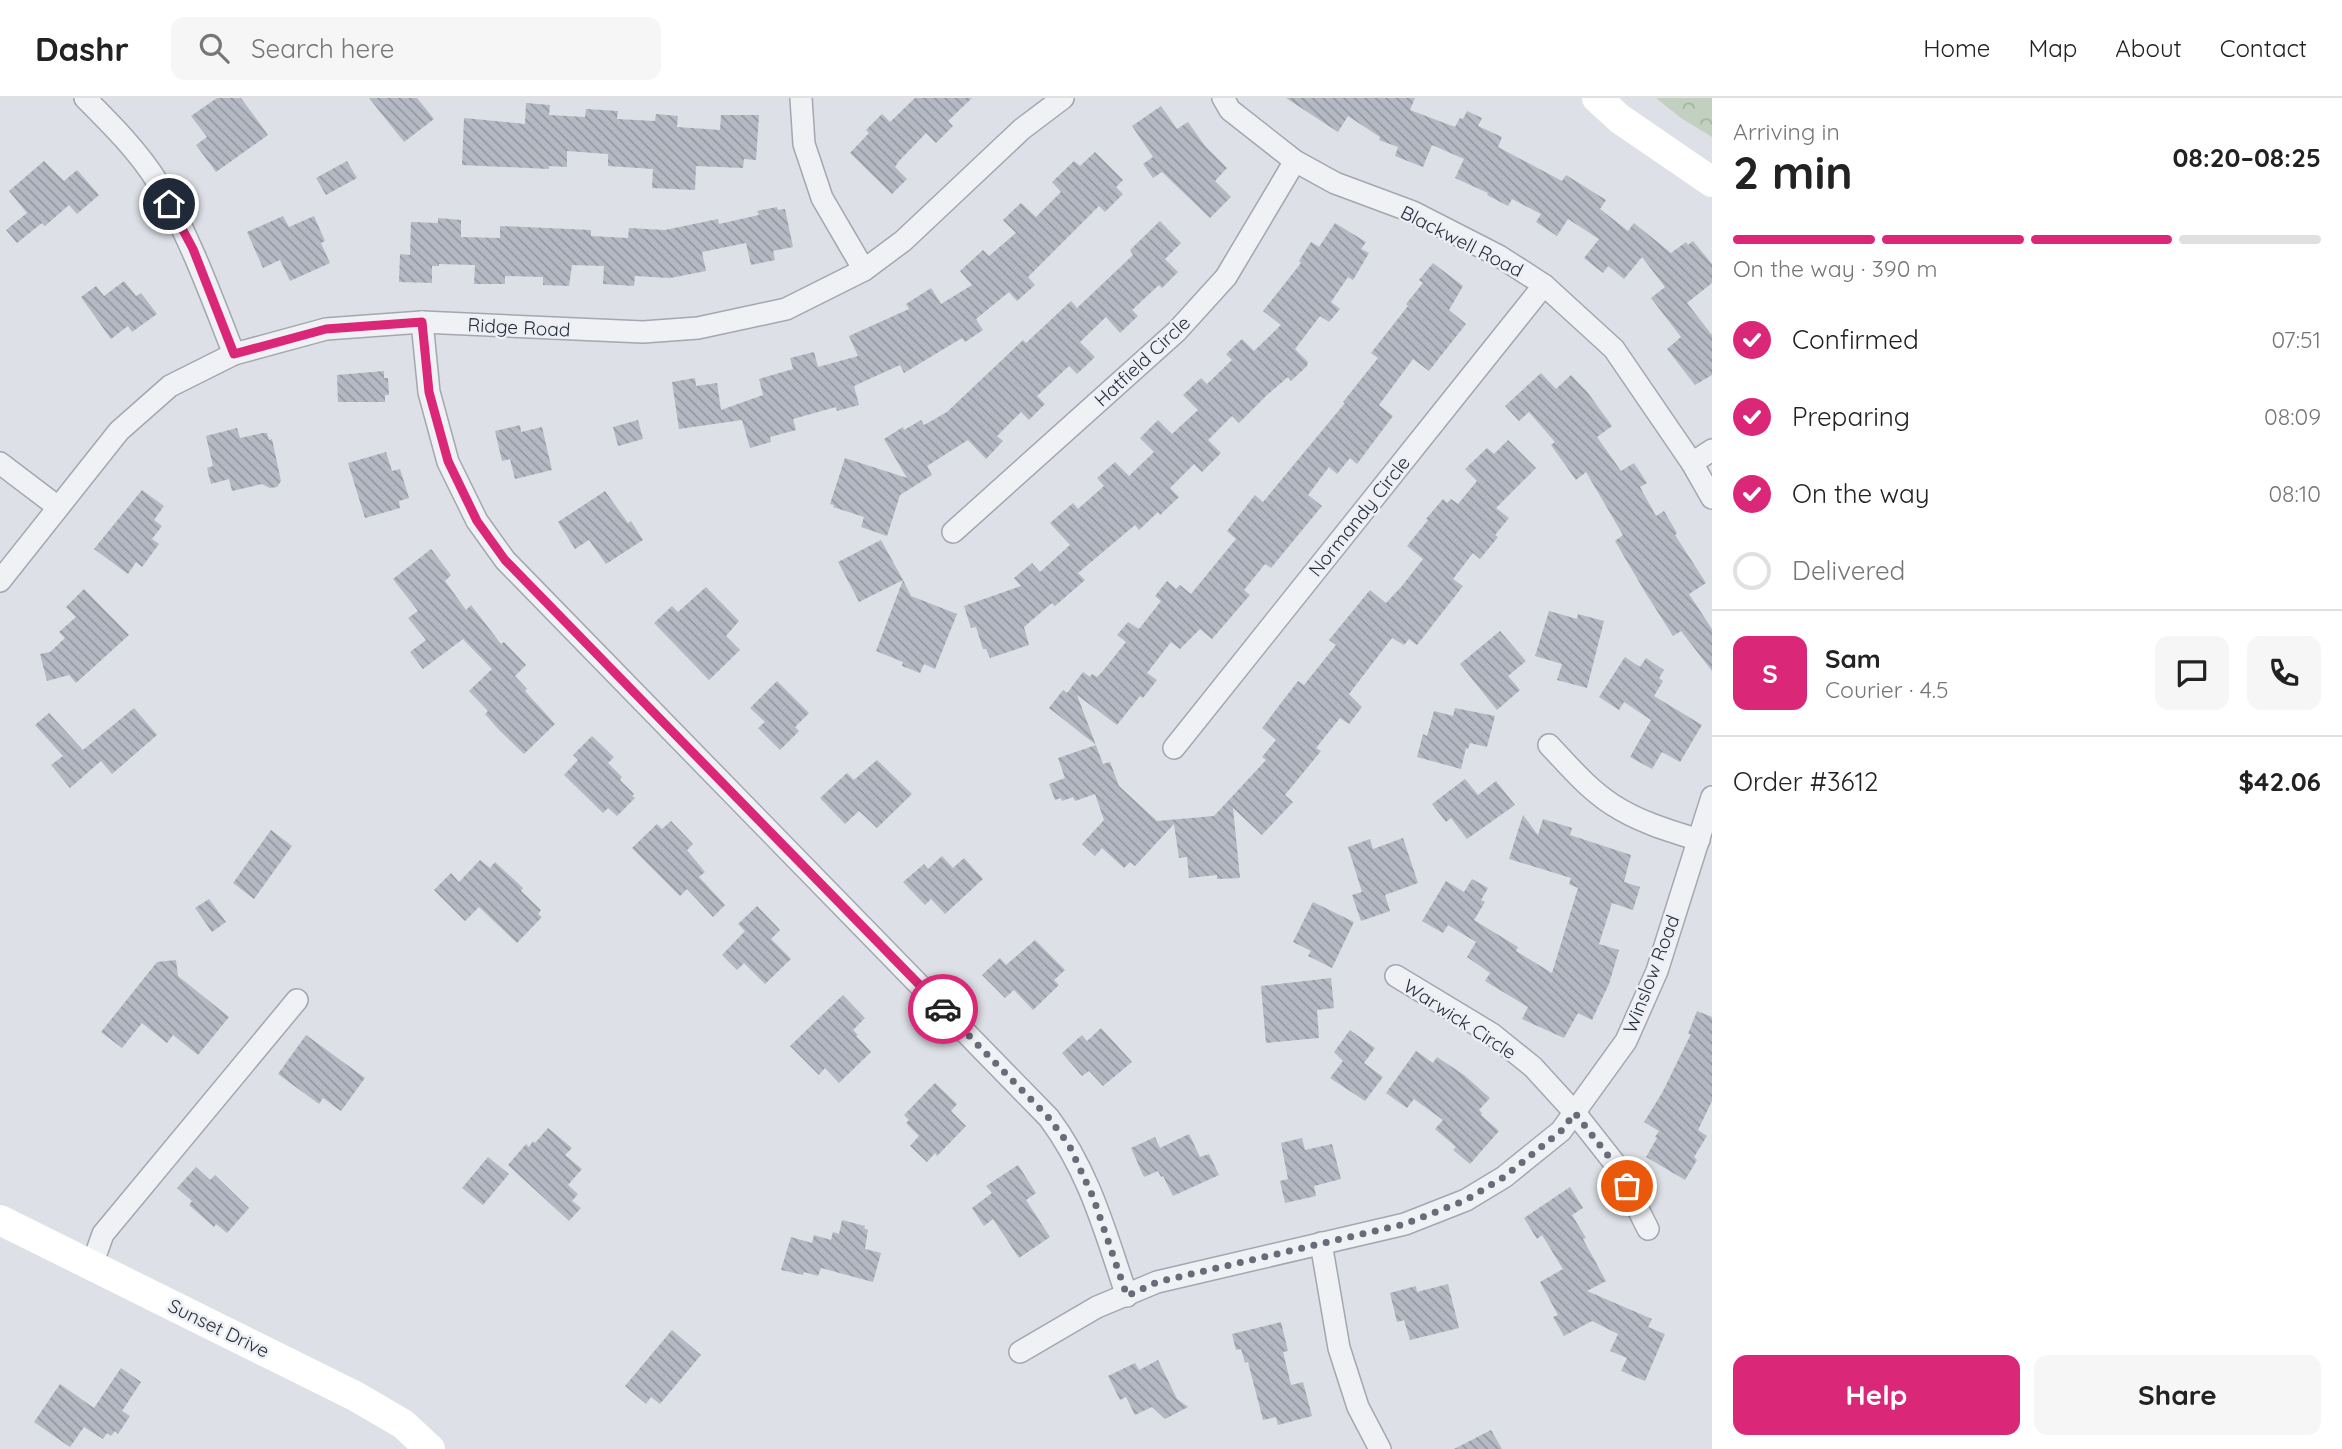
<!DOCTYPE html>
<html lang="en">
<head>
<meta charset="utf-8">
<style>
	:root { --surface:#fff; --page:#f6f6f6; --text:#222; --muted:#767676; --line:#e0e0e0; --accent:#db2777 }
	body { margin:0; font-family:Quicksand,sans-serif; background:var(--page); color:var(--text); height:100vh; display:flex; flex-direction:column; font-size:26px; white-space:nowrap }
	* { box-sizing:border-box; margin:0 }
	p { font-size:23px; color:var(--muted) }
	.icon { flex:none; width:38px; height:38px; fill:none; stroke:currentColor; stroke-width:2; stroke-linecap:round; stroke-linejoin:round }
	.map { position:relative; flex:1; overflow:hidden }
	.sheet { display:flex; flex-direction:column; background:var(--surface); width:630px }
	.sheet>* { flex:none }
	.pin { position:absolute; display:grid; place-items:center; width:60px; height:60px; color:#fff; margin:-30px; border:4px solid #fff; border-radius:50%; box-shadow:0 2px 7px #0007 }
	.courier { position:absolute; display:grid; place-items:center; width:70px; height:70px; margin:-35px; border:5px solid #db2777; border-radius:50%; background:#fff; color:#222; box-shadow:0 2px 9px #0007 }
	.summary em { font-style:normal; font-weight:700 }
	.summary div { display:flex; flex-direction:column-reverse }
	.summary { display:flex; align-items:center; justify-content:space-between; height:119px; padding:0 21px }
	h1 { font-size:46px; font-weight:700; line-height:52px }
	.bar { display:grid; grid-template-columns:repeat(4,1fr); gap:10px 7px; align-content:center; height:84px; padding:0 21px }
	.bar i { height:9px; border-radius:5px; background:var(--line) }
	.bar .active { background:var(--accent) }
	.bar p { grid-column:span 4 }
	.line { display:flex; align-items:center; gap:18px; padding:0 21px; border-top:2px solid var(--line) }
	.line div { flex:1 }
	.round { display:grid; place-items:center; flex:none; width:74px; height:74px; border-radius:14px; background:var(--page) }
	ol { padding:0 21px; list-style:none }
	li { display:flex; align-items:center; gap:21px; height:77px }
	li p { margin-inline-start:auto }
	li .icon { padding:7px; border-radius:50%; background:var(--accent); color:#fff; stroke-width:4 }
	li:last-child { color:var(--muted) }
	li i { width:38px; height:38px; border:4px solid var(--line); border-radius:50% }
	.action { display:flex; gap:14px; margin-top:auto; padding:14px 21px }
	.action a { flex:1; height:80px; border-radius:14px; background:var(--accent); color:#fff; font-size:28px; font-weight:700; line-height:80px; text-align:center }
	.action a+a { background:var(--page); color:var(--text) }
	header { display:flex; align-items:center; gap:42px; box-sizing:border-box; height:98px; padding:0 35px; background:var(--surface); border-bottom:2px solid var(--line) }
	header strong { font-size:33px }
	nav { display:flex; gap:38px; margin-inline-start:auto; font-size:24px }
	.search { width:490px; height:63px; background:var(--page); display:flex; align-items:center; gap:18px; box-sizing:border-box; padding:0 24px; border-radius:14px; color:var(--muted); font-size:26px }
	main { display:flex; flex:1; min-height:0 }
	.map>svg:first-child { display:block }
	.forest { fill:url(#forest-crowns) }
	.building { fill:url(#building-back-hatch) }
	.lines { fill:none; stroke-linecap:round; stroke-linejoin:round }
	.minor-casing { stroke:#a3a7b0; stroke-width:24 }
	.minor { stroke:#f0f1f5; stroke-width:21 }
	.secondary { stroke:#fff; stroke-width:30 }
	.done { stroke:#676c78; stroke-width:7; stroke-dasharray:0 12.6 }
	.route { stroke:#db2777; stroke-width:9 }
	.labels { text-anchor:middle; stroke-width:5; stroke-linejoin:round; paint-order:stroke }
	.street-label { font-size:19px; fill:#272e3c; stroke:#edeff4 }
</style>
</head>
<body>
<header>
<strong>Dashr</strong>
<div class="search"><svg class="icon" aria-label="search" viewBox="0 0 24 24"><circle cx="10" cy="10" r="6"/><path d="M15 15l6 6"/></svg>Search here</div>
<nav><a>Home</a><a>Map</a><a>About</a><a>Contact</a></nav>
</header>
<main>
<div class="map">
<svg width="1712" height="1351" viewBox="0 0 1712 1351">
	<defs>
		<pattern id="forest-crowns" width="20" height="18" patternUnits="userSpaceOnUse" patternTransform="scale(1.75)"><rect width="20" height="18" fill="#c2d0bf"/><path d="M2 6a3 3 0 1 1 6 0M12 15a3 3 0 1 1 6 0" fill="none" stroke="#a7b3a5"/></pattern>
		<pattern id="building-back-hatch" width="6" height="6" patternUnits="userSpaceOnUse" patternTransform="scale(1.75)"><rect width="6" height="6" fill="#b5b9c3"/><path d="M-1 5l2 2M0 0l6 6M5-1l2 2" fill="none" stroke="#9397a0"/></pattern>
	</defs>
	<rect width="100%" height="100%" fill="#dde0e6"/>
	<polygon class="forest" points="1656,0 1712,0 1712,39 1681,20"/>
	<g class="building">
		<polygon points="217,0 241,0 268,37 216,74 196,47 207,39 191,18"/>
		<polygon points="369,0 417,0 434,21 404,44"/>
		<polygon points="915,0 972,0 948,23 953,28 936,45 926,35 899,63 895,69 907,81 892,96 850,55 869,35 866,32 882,16 890,24"/>
		<polygon points="1286,0 1415,0 1410,12 1455,29 1460,20 1463,21 1467,13 1482,20 1478,28 1502,39 1498,49 1562,83 1566,77 1606,102 1600,111 1628,133 1634,125 1671,155 1686,144 1688,147 1693,143 1712,166 1712,185 1687,205 1712,237 1712,277 1695,287 1667,251 1681,239 1651,200 1665,189 1642,159 1624,181 1608,168 1603,175 1584,160 1599,141 1568,121 1557,138 1536,124 1541,116 1512,101 1508,108 1487,97 1488,95 1455,80 1464,61 1432,47 1423,69 1395,58 1398,49 1379,42 1380,39 1348,18 1338,34"/>
		<polygon points="526,5 550,7 549,17 585,19 586,11 618,13 617,21 655,23 656,16 678,18 677,29 720,32 721,17 759,17 756,62 744,61 743,70 696,68 695,92 652,90 653,71 608,68 608,56 567,53 567,69 549,68 549,71 462,67 464,20 525,26"/>
		<polygon points="1161,8 1177,31 1188,24 1205,48 1227,70 1215,83 1231,99 1210,120 1162,74 1153,80 1143,66 1153,59 1132,28"/>
		<polygon points="1095,54 1123,82 1116,89 1123,96 1105,114 1099,108 1028,179 1035,187 1017,203 1009,194 976,221 983,232 965,244 962,240 904,275 900,267 854,288 859,307 837,313 836,309 793,321 796,332 770,339 771,344 750,350 742,322 679,331 672,284 695,280 696,288 717,285 721,312 763,297 759,281 793,271 790,260 814,254 818,269 858,258 849,238 909,211 906,206 931,190 941,206 972,187 960,173 983,152 989,158 1016,135 1003,122 1021,105 1036,119 1061,94 1052,84 1074,63 1080,68"/>
		<polygon points="44,63 64,83 77,72 99,97 77,116 69,107 45,128 42,125 17,145 6,132 27,115 9,93"/>
		<polygon points="347,63 357,80 326,97 316,80"/>
		<polygon points="777,109 778,112 785,111 793,149 773,153 775,162 751,167 746,145 702,154 706,173 670,180 635,178 634,188 603,186 604,168 572,167 569,188 543,187 543,179 505,178 505,186 474,186 475,167 439,166 439,168 432,168 432,185 399,184 400,156 410,157 411,124 438,125 438,120 461,122 461,139 500,140 500,128 591,132 591,138 628,140 629,130 665,132 718,121 719,126 759,117 757,113"/>
		<polygon points="283,118 289,129 314,118 325,143 321,145 330,165 290,183 280,162 263,170 247,134"/>
		<polygon points="1160,123 1181,145 1165,161 1178,174 1162,190 1159,187 1132,212 1138,218 1120,235 1106,219 1080,244 1095,259 1077,276 1069,268 1037,298 1045,306 1029,322 1021,314 997,338 1003,343 986,361 968,342 927,368 932,377 900,397 887,438 861,429 864,419 833,409 834,407 830,406 845,360 907,380 884,341 903,329 904,332 921,322 924,327 947,314 1023,242 1026,245 1071,203 1077,210 1133,157 1130,152"/>
		<polygon points="1335,125 1366,144 1361,151 1369,155 1353,182 1348,179 1331,204 1340,211 1329,224 1320,218 1295,251 1308,264 1307,268 1291,283 1288,279 1267,297 1239,325 1232,318 1208,342 1221,355 1202,374 1194,366 1170,390 1179,399 1160,417 1158,414 1139,432 1135,427 1078,475 1085,482 1055,508 1052,505 1024,529 1029,547 990,560 986,551 983,551 976,529 971,530 964,508 1021,488 1014,480 1032,465 1040,474 1070,447 1050,425 1073,405 1078,411 1104,388 1097,380 1115,364 1129,378 1154,354 1140,340 1158,322 1172,336 1198,312 1183,297 1201,280 1207,286 1232,262 1226,256 1242,241 1254,253 1281,227 1263,213 1301,165 1299,163 1311,144 1319,149"/>
		<polygon points="1433,165 1463,188 1449,212 1466,226 1429,273 1413,261 1379,307 1393,318 1357,366 1350,360 1337,376 1329,369 1308,397 1322,408 1271,470 1265,466 1244,492 1250,497 1212,541 1200,531 1180,551 1171,544 1147,575 1157,582 1143,600 1140,598 1117,627 1077,597 1103,666 1110,664 1119,688 1157,723 1214,718 1266,662 1262,659 1276,642 1262,630 1298,583 1304,587 1336,547 1329,542 1370,492 1386,505 1402,488 1423,461 1407,448 1428,422 1426,421 1443,401 1447,405 1451,401 1458,406 1477,383 1465,371 1487,350 1494,356 1508,342 1536,370 1496,410 1509,420 1495,437 1498,439 1480,461 1473,455 1453,481 1463,488 1417,547 1409,541 1404,547 1392,540 1349,596 1362,609 1349,626 1340,620 1316,650 1321,653 1285,697 1293,704 1262,737 1233,710 1240,780 1217,781 1217,777 1189,780 1187,759 1179,760 1174,726 1135,768 1130,764 1124,770 1102,750 1095,758 1082,746 1104,722 1095,696 1075,703 1073,699 1062,703 1061,700 1055,702 1049,686 1065,680 1058,660 1096,647 1049,610 1063,592 1067,595 1083,574 1090,579 1092,576 1097,579 1102,574 1126,544 1117,537 1128,524 1139,531 1161,503 1155,498 1167,483 1176,491 1180,487 1191,496 1236,441 1227,433 1255,397 1263,404 1345,305 1343,304 1378,260 1371,255 1408,208 1406,206 1423,185 1419,182"/>
		<polygon points="124,183 136,198 141,195 157,216 132,234 128,228 111,241 81,199 96,188 104,198"/>
		<polygon points="384,273 384,280 388,280 389,297 385,297 385,304 338,304 337,277"/>
		<polygon points="1541,275 1556,291 1571,277 1588,295 1612,328 1597,339 1621,373 1634,365 1647,385 1640,389 1656,418 1664,413 1677,435 1675,437 1706,485 1689,496 1712,531 1712,573 1681,533 1673,538 1645,494 1615,443 1623,437 1586,374 1576,382 1551,347 1555,344 1529,314 1519,323 1505,308"/>
		<polygon points="638,322 643,341 618,348 613,329"/>
		<polygon points="520,327 521,334 542,329 552,372 515,381 510,361 502,363 495,333"/>
		<polygon points="237,330 240,340 263,335 267,335 269,342 272,341 281,383 277,389 270,390 262,386 232,393 229,381 211,386 207,370 213,368 206,338"/>
		<polygon points="386,354 392,373 400,371 409,400 399,403 400,410 365,420 348,365"/>
		<polygon points="142,392 164,408 154,422 162,428 152,441 159,446 142,469 136,464 128,476 94,451"/>
		<polygon points="605,393 628,425 631,423 643,442 606,466 589,442 575,451 558,424"/>
		<polygon points="881,442 903,482 859,504 838,464"/>
		<polygon points="431,451 451,477 445,483 466,512 471,507 501,546 504,544 526,567 515,578 527,591 525,593 555,626 524,656 499,632 485,616 488,613 469,593 492,571 463,541 423,571 410,554 426,542 408,520 418,513 393,481"/>
		<polygon points="903,482 911,498 957,516 935,571 924,566 920,575 902,568 903,564 876,553"/>
		<polygon points="706,489 739,523 726,538 740,552 709,582 654,525 672,508 678,514"/>
		<polygon points="84,491 129,537 76,585 69,577 47,583 40,556 50,554 65,540 59,534 76,519 66,509"/>
		<polygon points="1549,513 1577,521 1578,516 1604,523 1587,590 1557,582 1562,566 1535,558"/>
		<polygon points="1500,533 1526,563 1508,578 1520,592 1497,612 1460,566"/>
		<polygon points="1625,559 1640,569 1646,560 1664,572 1659,580 1663,583 1654,598 1702,627 1680,664 1662,654 1652,671 1630,659 1651,622 1624,604 1619,612 1599,599"/>
		<polygon points="777,583 809,615 795,629 799,633 780,652 758,630 765,624 750,610"/>
		<polygon points="134,610 157,637 112,676 101,663 70,690 51,667 63,658 35,627 49,615 83,652"/>
		<polygon points="1455,610 1495,618 1487,649 1470,645 1468,651 1466,650 1461,671 1417,659 1423,636 1427,638 1434,613 1453,618"/>
		<polygon points="592,638 614,659 608,665 622,679 620,682 634,696 632,698 635,700 617,718 608,710 603,715 564,677 578,662 573,657"/>
		<polygon points="877,662 912,696 877,730 859,713 845,726 820,700 847,675 854,682"/>
		<polygon points="1465,681 1478,697 1496,683 1515,707 1467,741 1451,720 1446,724 1432,706"/>
		<polygon points="1523,717 1538,737 1543,721 1572,730 1570,737 1631,757 1624,784 1640,789 1633,812 1612,805 1599,846 1619,852 1609,886 1592,922 1578,915 1564,940 1522,921 1528,909 1485,883 1490,875 1467,859 1476,844 1448,827 1443,835 1422,823 1446,783 1464,794 1472,781 1488,790 1481,802 1485,804 1474,822 1518,849 1516,853 1552,875 1578,790 1569,786 1571,780 1509,761"/>
		<polygon points="671,723 693,746 687,752 705,774 699,779 725,807 713,819 687,791 680,798 632,750 657,726 662,731"/>
		<polygon points="271,732 292,748 254,801 233,785"/>
		<polygon points="1403,740 1418,785 1385,797 1390,813 1361,823 1352,797 1362,794 1348,749 1370,741 1373,751"/>
		<polygon points="942,758 953,770 964,760 983,781 945,816 931,801 925,807 903,784 924,766 928,771"/>
		<polygon points="480,762 490,770 495,764 523,790 521,793 541,812 538,816 542,819 517,845 479,809 465,823 434,792 451,775 459,784"/>
		<polygon points="209,801 226,824 212,834 195,810"/>
		<polygon points="1313,804 1354,824 1332,870 1308,858 1311,853 1293,844"/>
		<polygon points="757,808 780,832 771,841 791,861 765,886 744,865 737,872 722,857 745,833 738,826"/>
		<polygon points="1035,842 1065,872 1054,882 1059,887 1033,912 1014,892 1005,900 982,877 1000,860 1006,867"/>
		<polygon points="176,862 178,878 229,919 198,957 173,937 167,945 142,925 122,950 101,934 157,864"/>
		<polygon points="1331,880 1334,910 1317,912 1319,940 1266,945 1261,888"/>
		<polygon points="843,897 865,920 853,932 858,937 856,938 871,954 839,985 825,970 819,977 790,948"/>
		<polygon points="1697,913 1712,919 1712,1003 1698,1032 1707,1038 1694,1059 1697,1062 1685,1082 1646,1059 1657,1040 1655,1039 1659,1033 1644,1024 1662,995 1691,936 1688,936"/>
		<polygon points="1101,930 1132,964 1103,988 1089,973 1082,978 1062,955 1082,937 1087,943"/>
		<polygon points="1350,932 1375,950 1364,965 1383,979 1365,1003 1330,980 1343,963 1334,954"/>
		<polygon points="306,937 365,980 341,1013 323,1000 319,1006 278,976"/>
		<polygon points="1416,953 1433,965 1437,959 1464,977 1490,1000 1479,1012 1482,1015 1481,1017 1499,1033 1470,1066 1453,1052 1456,1049 1435,1031 1443,1022 1414,1001 1407,1010 1386,995"/>
		<polygon points="935,985 957,1006 951,1013 966,1028 937,1058 935,1055 927,1064 910,1048 919,1038 906,1025 909,1022 904,1017"/>
		<polygon points="548,1030 572,1050 565,1057 582,1071 568,1087 578,1096 572,1103 581,1110 569,1123 508,1067 526,1046 529,1049 533,1043 535,1045"/>
		<polygon points="1189,1036 1200,1059 1209,1056 1219,1077 1173,1098 1163,1078 1161,1079 1158,1073 1144,1079 1131,1050 1155,1039 1160,1050"/>
		<polygon points="1302,1040 1305,1052 1332,1046 1341,1081 1314,1088 1316,1098 1285,1105 1280,1083 1288,1081 1281,1045"/>
		<polygon points="488,1059 509,1076 483,1107 462,1090"/>
		<polygon points="1018,1067 1036,1095 1026,1102 1050,1139 1019,1160 993,1121 984,1128 972,1110 992,1095 986,1088"/>
		<polygon points="196,1069 210,1082 215,1077 249,1110 227,1135 216,1126 214,1129 189,1107 192,1103 177,1090"/>
		<polygon points="1570,1089 1583,1110 1572,1117 1586,1140 1583,1141 1606,1183 1587,1193 1652,1221 1648,1229 1665,1236 1645,1283 1621,1273 1627,1260 1610,1253 1618,1236 1592,1223 1564,1238 1553,1219 1558,1217 1540,1184 1563,1171 1542,1137 1537,1141 1524,1120"/>
		<polygon points="842,1122 865,1128 864,1130 868,1132 865,1151 881,1155 873,1184 821,1170 818,1178 804,1174 803,1177 781,1172 791,1139 812,1145 814,1137 831,1142 833,1134 839,1136"/>
		<polygon points="1448,1186 1459,1230 1410,1242 1404,1222 1397,1224 1390,1195 1416,1188 1417,1194"/>
		<polygon points="1281,1224 1288,1253 1283,1254 1291,1287 1303,1284 1312,1318 1278,1327 1276,1319 1263,1322 1248,1264 1245,1265 1241,1251 1236,1252 1232,1236"/>
		<polygon points="672,1232 701,1257 660,1306 651,1299 646,1306 625,1288"/>
		<polygon points="1158,1262 1177,1301 1188,1309 1165,1321 1152,1309 1135,1317 1126,1299 1120,1302 1108,1278 1135,1265 1139,1272"/>
		<polygon points="121,1270 141,1284 122,1313 130,1318 118,1336 115,1333 111,1338 107,1335 103,1341 84,1329 70,1349 34,1324 60,1286 94,1310"/>
		<polygon points="1491,1332 1502,1351 1454,1351"/>
	</g>
	<g class="lines">
		<g class="minor-casing">
			<g id="minor">
				<path d="M85,0C111,26 139,54 158,85C190,139 211,198 234,256"/>
				<polyline points="801,0 804,46 822,100 864,172"/>
				<polyline points="1223,0 1230,12 1295,63 1335,85 1413,114 1499,158 1544,187 1614,251 1692,365 1712,400"/>
				<path d="M422,224L429,294L448,364L477,423L505,462L1049,1020C1090,1075 1105,1134 1127,1198"/>
				<polyline points="0,365 58,409"/>
				<polyline points="1692,365 1712,352"/>
				<polyline points="953,434 1177,233 1226,179 1295,63"/>
				<polyline points="0,483 119,333 170,288 234,256 326,231 422,224 643,234 698,230 786,211 864,172 903,143 1022,31 1063,0"/>
				<path d="M1549,647C1569,668 1588,691 1613,707C1639,724 1670,733 1699,742"/>
				<polyline points="1174,650 1544,187"/>
				<polyline points="1396,878 1492,936 1533,969 1575,1015 1616,1067 1648,1131"/>
				<polyline points="1321,1145 1339,1250 1358,1309 1380,1351"/>
				<polyline points="92,1167 103,1136 297,902"/>
				<polyline points="1020,1254 1097,1209 1157,1184 1405,1126 1466,1102 1504,1079 1561,1033 1626,943 1657,873 1712,699"/>
			</g>
		</g>
		<use href="#minor" class="minor"/>
		<g class="secondary">
			<polyline points="1597,0 1620,21 1712,84"/>
			<polyline points="0,1122 355,1298 403,1326 430,1351"/>
		</g>
	</g>
	<g class="lines">
		<polyline class="done" points="943,911 1049,1020 1069,1047 1093,1099 1127,1198 1157,1184 1405,1126 1466,1102 1504,1079 1561,1033 1575,1015 1616,1068 1627,1088"/>
		<polyline class="route" points="169,106 193,151 234,256 326,231 422,224 429,294 448,363 477,423 505,462 943,911"/>
	</g>
	<g class="labels">
		<g class="street-label">
			<text transform="translate(1462 143) rotate(27)" y="7">Blackwell Road</text>
			<text transform="translate(519 229) rotate(3)" y="7">Ridge Road</text>
			<text transform="translate(1142 263) rotate(-43)" y="7">Hatfield Circle</text>
			<text transform="translate(1359 418) rotate(-51)" y="7">Normandy Circle</text>
			<text transform="translate(1651 876) rotate(-69)" y="7">Winslow Road</text>
			<text transform="translate(1460 921) rotate(33)" y="7">Warwick Circle</text>
			<text transform="translate(219 1230) rotate(26)" y="7">Sunset Drive</text>
		</g>
	</g>
</svg>
<div class="pin" style="left:1627px;top:1088px;background:#ea580c"><svg class="icon" aria-label="bag" viewBox="0 0 24 24"><path d="M5 8h14l-1 12H6zM9 8a3 3 0 0 1 6 0"/></svg></div>
<div class="pin" style="left:169px;top:106px;background:#1f2937"><svg class="icon" aria-label="home" viewBox="0 0 24 24"><path d="M3 11l9-7 9 7M6 9v11h12V9"/></svg></div>
<div class="courier" style="left:943px;top:911px"><svg class="icon" aria-label="car" viewBox="0 0 24 24"><path d="M5 17H2v-5l4-1 3-4h7l3 4 3 1v5h-3M9 17h6M6 11h13"/><circle cx="7" cy="17" r="2"/><circle cx="17" cy="17" r="2"/></svg></div>
</div>
<section class="sheet">
<div class="summary"><div><h1>2 min</h1><p>Arriving in</p></div><em>08:20–08:25</em></div>
<div class="bar"><i class="active"></i><i class="active"></i><i class="active"></i><i></i><p>On the way · 390 m</p></div>
<ol>
<li><svg class="icon" aria-label="check" viewBox="0 0 24 24"><path d="M5 12l5 5 9-10"/></svg>Confirmed<p>07:51</p></li>
<li><svg class="icon" aria-label="check" viewBox="0 0 24 24"><path d="M5 12l5 5 9-10"/></svg>Preparing<p>08:09</p></li>
<li><svg class="icon" aria-label="check" viewBox="0 0 24 24"><path d="M5 12l5 5 9-10"/></svg>On the way<p>08:10</p></li>
<li><i></i>Delivered</li>
</ol>
<div class="line" style="height:126px"><b class="round" style="background:var(--accent);color:#fff">S</b><div><b>Sam</b><p>Courier · 4.5</p></div><a class="round"><svg class="icon" aria-label="chat" viewBox="0 0 24 24"><path d="M4 5h16v11H9l-5 4z"/></svg></a><a class="round"><svg class="icon" aria-label="phone" viewBox="0 0 24 24"><path d="M5 4h4l2 5-3 2q2 4 5 5l2-3 5 2v4C11 20 4 13 5 4z"/></svg></a></div>
<div class="line" style="height:91px"><div>Order #3612</div><b>$42.06</b></div>
<div class="action"><a>Help</a><a>Share</a></div>
</section>
</main>
</body>
</html>
